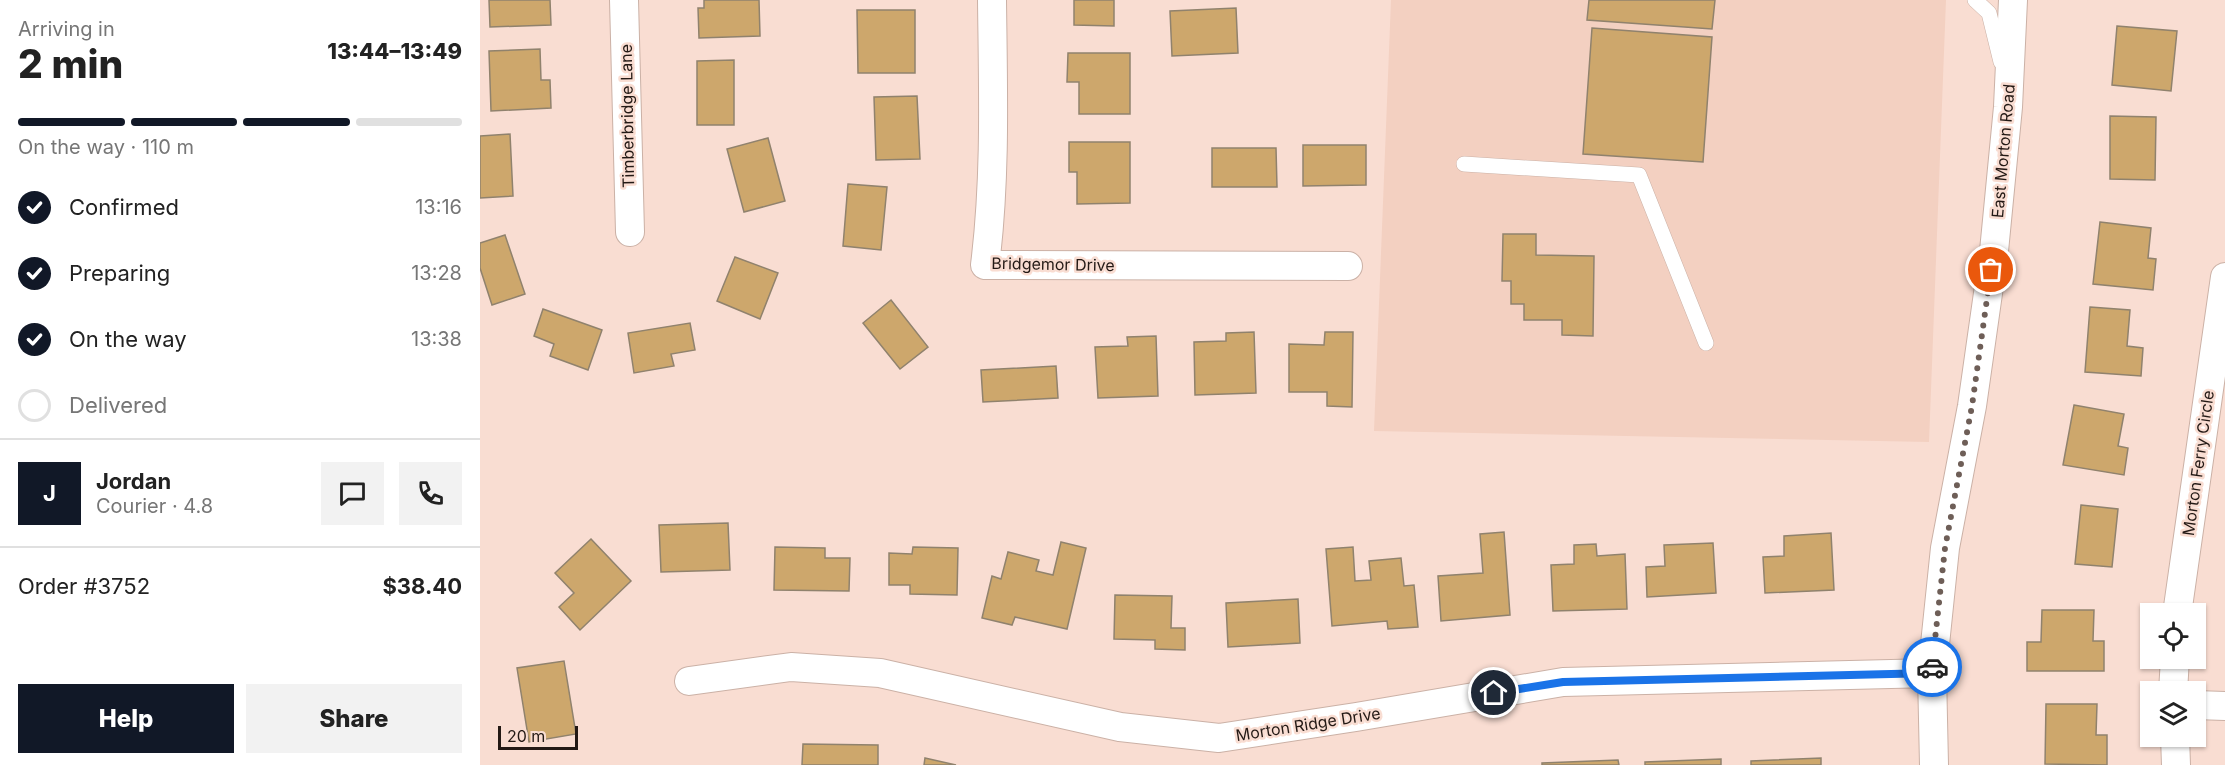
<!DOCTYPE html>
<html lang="en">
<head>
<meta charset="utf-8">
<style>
	:root { --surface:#fff; --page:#f2f2f2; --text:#222; --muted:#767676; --line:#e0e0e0; --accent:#111827 }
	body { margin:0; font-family:Inter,sans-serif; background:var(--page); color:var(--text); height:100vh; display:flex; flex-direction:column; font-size:22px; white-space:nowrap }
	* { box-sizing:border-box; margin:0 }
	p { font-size:20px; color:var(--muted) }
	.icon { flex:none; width:33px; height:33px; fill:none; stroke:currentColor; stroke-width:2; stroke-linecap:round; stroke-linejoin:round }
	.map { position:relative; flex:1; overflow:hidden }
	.drawer { display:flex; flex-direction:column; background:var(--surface); width:480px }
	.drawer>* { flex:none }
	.controls { position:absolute; left:1660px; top:603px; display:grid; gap:12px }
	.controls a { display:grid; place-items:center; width:66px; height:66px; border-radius:0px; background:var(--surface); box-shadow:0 2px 4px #0004; font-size:30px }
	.scale { position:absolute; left:18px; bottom:15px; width:80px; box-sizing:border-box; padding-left:6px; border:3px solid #231915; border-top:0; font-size:16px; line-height:21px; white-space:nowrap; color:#231915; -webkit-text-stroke:4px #f9ddd2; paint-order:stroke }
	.pin { position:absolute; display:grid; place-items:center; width:51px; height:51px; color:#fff; margin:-26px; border:3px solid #fff; border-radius:50%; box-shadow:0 2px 6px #0007 }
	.courier { position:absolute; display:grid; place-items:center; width:60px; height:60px; margin:-30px; border:4px solid #1a73e8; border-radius:50%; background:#fff; color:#222; box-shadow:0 2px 8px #0007 }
	.headline em { font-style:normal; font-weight:800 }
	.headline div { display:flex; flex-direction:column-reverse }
	.headline { display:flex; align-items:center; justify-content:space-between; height:102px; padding:0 18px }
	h1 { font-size:39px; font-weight:800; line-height:45px }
	.bar { display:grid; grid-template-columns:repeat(4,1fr); gap:9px 6px; align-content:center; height:72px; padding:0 18px }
	.bar i { height:8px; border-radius:4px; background:var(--line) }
	.bar .selected { background:var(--accent) }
	.bar p { grid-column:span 4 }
	.line { display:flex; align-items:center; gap:15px; padding:0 18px; border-top:2px solid var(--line) }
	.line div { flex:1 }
	.round { display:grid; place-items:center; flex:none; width:63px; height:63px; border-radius:0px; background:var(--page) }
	ol { padding:0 18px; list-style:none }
	li { display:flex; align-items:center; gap:18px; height:66px }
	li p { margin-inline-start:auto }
	li .icon { padding:6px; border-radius:50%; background:var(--accent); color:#fff; stroke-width:4 }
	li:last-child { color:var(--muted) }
	li i { width:33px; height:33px; border:3px solid var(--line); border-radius:50% }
	.action { display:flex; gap:12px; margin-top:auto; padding:12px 18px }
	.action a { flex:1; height:69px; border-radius:0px; background:var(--accent); color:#fff; font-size:24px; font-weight:800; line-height:69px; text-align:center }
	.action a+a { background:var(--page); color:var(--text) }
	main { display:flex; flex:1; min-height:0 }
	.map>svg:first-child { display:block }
	.built { fill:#f3d0c1 }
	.building { fill:#cda76c; stroke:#90826d; stroke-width:1.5 }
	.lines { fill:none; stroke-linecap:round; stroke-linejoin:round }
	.service-casing { stroke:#cbb1a6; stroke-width:16 }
	.minor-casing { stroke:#cbb1a6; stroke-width:30 }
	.service { stroke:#fff; stroke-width:15 }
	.minor { stroke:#fff; stroke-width:28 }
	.done { stroke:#6e5e57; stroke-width:6; stroke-dasharray:0 10.8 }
	.route { stroke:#1a73e8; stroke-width:8 }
	.labels { text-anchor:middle; stroke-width:5; stroke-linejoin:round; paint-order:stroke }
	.street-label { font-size:16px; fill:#231915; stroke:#f9ddd2 }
</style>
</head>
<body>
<main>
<section class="drawer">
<div class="headline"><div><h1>2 min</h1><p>Arriving in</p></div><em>13:44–13:49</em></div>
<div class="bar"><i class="selected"></i><i class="selected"></i><i class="selected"></i><i></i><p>On the way · 110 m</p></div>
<ol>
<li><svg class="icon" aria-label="check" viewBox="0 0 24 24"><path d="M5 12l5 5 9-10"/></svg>Confirmed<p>13:16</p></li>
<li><svg class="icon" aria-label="check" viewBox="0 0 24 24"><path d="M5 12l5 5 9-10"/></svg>Preparing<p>13:28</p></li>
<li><svg class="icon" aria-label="check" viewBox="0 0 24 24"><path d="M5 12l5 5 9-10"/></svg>On the way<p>13:38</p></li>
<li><i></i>Delivered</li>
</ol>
<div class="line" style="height:108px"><b class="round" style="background:var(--accent);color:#fff">J</b><div><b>Jordan</b><p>Courier · 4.8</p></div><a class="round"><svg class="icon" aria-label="chat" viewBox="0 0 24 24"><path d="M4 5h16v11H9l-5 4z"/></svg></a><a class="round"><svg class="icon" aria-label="phone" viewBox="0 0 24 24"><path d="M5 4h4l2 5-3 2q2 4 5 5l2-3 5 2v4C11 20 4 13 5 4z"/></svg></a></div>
<div class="line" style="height:78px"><div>Order #3752</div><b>$38.40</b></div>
<div class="action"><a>Help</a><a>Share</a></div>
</section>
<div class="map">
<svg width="1745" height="765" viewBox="0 0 1745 765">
	<rect width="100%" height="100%" fill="#f9ddd2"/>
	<polygon class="built" points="911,0 1466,0 1449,442 894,431"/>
	<g class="building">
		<polygon points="9,0 70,0 71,25 10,27"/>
		<polygon points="224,0 279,0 280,36 219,38 218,8 224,8"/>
		<polygon points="594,0 634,0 634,26 594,25"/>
		<polygon points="1109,0 1235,0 1232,29 1107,20"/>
		<polygon points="756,8 758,53 692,56 690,11"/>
		<polygon points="377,10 435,10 435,73 378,73"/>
		<polygon points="1637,26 1697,31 1691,91 1632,85"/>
		<polygon points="1112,28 1232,37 1223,162 1103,154"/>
		<polygon points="60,49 61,80 70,80 71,108 11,111 9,51"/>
		<polygon points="588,53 650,53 650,114 599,114 599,82 587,82"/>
		<polygon points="254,60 254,125 217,125 217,61"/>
		<polygon points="437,96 440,159 396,160 394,97"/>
		<polygon points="1630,116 1676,117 1675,180 1630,179"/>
		<polygon points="30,134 33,196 0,198 0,136"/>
		<polygon points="288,138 305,201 264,212 247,149"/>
		<polygon points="589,142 650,142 650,203 597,204 597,172 589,172"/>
		<polygon points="823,145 886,145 886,185 823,186"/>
		<polygon points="732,148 796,148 797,187 732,187"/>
		<polygon points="368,184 407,187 401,250 363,246"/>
		<polygon points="1620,222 1671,228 1668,258 1676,259 1673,290 1613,284"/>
		<polygon points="1023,234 1056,234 1056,255 1114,256 1113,336 1082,335 1082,320 1044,320 1044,304 1031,304 1031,281 1022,281"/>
		<polygon points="25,235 45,294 12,305 0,268 0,243"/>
		<polygon points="255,257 298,273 280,319 237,301"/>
		<polygon points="411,300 448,347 420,369 383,323"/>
		<polygon points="1610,307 1650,310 1647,346 1663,348 1661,376 1605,372"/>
		<polygon points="63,309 122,330 108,370 70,356 74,344 54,336"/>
		<polygon points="210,323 215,350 191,354 194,366 154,373 148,333"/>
		<polygon points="774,332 776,393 715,395 714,342 746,341 746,333"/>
		<polygon points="845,332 873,332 872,407 847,406 847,392 809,392 809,344 844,345"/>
		<polygon points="676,336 678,396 618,398 615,347 648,346 647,337"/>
		<polygon points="576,366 578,398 503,402 501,370"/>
		<polygon points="1594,405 1644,414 1638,446 1648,448 1644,475 1583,465"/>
		<polygon points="1601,505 1638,509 1632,567 1595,564"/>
		<polygon points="248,523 250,570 181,572 179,525"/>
		<polygon points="1024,532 1030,615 961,621 958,576 1003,573 1000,534"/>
		<polygon points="1351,533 1354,590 1285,593 1283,557 1304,556 1304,536"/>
		<polygon points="111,539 151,581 100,630 79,607 94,593 75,573"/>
		<polygon points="581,542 606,548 587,629 535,617 532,625 502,618 512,576 521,579 528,552 559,560 556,571 573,575"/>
		<polygon points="1233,543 1236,593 1167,597 1166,567 1185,566 1184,545"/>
		<polygon points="1116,544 1117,556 1145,554 1147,609 1073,611 1071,565 1094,564 1094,545"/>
		<polygon points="295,547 345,548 345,558 370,558 369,591 294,590"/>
		<polygon points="433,547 478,548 477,595 430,594 430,585 409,585 409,553 432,554"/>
		<polygon points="873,547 875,581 891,580 889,561 921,558 924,586 934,585 938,627 908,629 907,621 852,626 846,549"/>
		<polygon points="635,595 692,596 691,628 705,628 705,650 675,649 675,640 634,639"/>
		<polygon points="818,599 820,643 748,647 746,603"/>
		<polygon points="1562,610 1614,610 1613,641 1624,641 1624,671 1547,671 1547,642 1561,642"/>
		<polygon points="84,661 96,734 49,742 37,668"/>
		<polygon points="1566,704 1617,704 1616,735 1627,735 1627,765 1565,764"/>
		<polygon points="323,744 398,745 398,765 322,765"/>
		<polygon points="445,758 476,765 444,765"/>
		<polygon points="1341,758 1341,765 1271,765 1271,761"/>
		<polygon points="1241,759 1241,765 1165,765 1165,762"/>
		<polygon points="1138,760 1139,765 1062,765 1062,763"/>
	</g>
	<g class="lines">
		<g class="service-casing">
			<g id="service">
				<polyline points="1495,0 1509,13 1521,62"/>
				<polyline points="984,164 1159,175 1226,343"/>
			</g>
		</g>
		<g class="minor-casing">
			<g id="minor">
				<polyline points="144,0 150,232"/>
				<path d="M512,0C513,89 516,177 505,265L868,266"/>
				<polyline points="1697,614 1745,277"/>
				<polyline points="209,681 311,667 400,673 640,727 739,738 876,717 1083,682 1452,673"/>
				<polyline points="1693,692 1695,658"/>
				<polyline points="1716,705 1745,706"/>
				<polyline points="1695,736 1696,765"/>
				<polyline points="1454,765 1452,673 1465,548 1492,406 1514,251 1528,107 1533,0"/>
			</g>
		</g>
		<use href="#service" class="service"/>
		<use href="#minor" class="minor"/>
	</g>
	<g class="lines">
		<polyline class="done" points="1452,667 1465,548 1492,406 1511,270"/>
		<polyline class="route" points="1014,693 1083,682 1452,673 1452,667"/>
	</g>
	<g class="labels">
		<g class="street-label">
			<text transform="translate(147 116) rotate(-91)" y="6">Timberbridge Lane</text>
			<text transform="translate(1523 151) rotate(-85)" y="6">East Morton Road</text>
			<text transform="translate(573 264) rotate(1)" y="6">Bridgemor Drive</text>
			<text transform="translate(1718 463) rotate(-82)" y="6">Morton Ferry Circle</text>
			<text transform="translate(828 724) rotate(-9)" y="6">Morton Ridge Drive</text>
		</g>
	</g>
</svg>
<div class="controls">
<a><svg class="icon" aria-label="locate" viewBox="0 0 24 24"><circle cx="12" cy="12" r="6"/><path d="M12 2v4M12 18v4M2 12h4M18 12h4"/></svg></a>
<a><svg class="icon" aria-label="layers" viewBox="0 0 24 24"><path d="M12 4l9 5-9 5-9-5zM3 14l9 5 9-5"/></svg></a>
</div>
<div class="scale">20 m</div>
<div class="pin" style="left:1511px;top:270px;background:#ea580c"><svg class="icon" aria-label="bag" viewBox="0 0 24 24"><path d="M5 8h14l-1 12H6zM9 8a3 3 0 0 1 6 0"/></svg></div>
<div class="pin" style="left:1014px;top:693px;background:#1f2937"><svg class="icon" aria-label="home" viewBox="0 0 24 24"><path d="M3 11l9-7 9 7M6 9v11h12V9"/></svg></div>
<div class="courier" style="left:1452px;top:667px"><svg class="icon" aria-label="car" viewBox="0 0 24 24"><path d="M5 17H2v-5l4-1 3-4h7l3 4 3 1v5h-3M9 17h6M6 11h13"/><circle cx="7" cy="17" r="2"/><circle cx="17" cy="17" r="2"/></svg></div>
</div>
</main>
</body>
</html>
